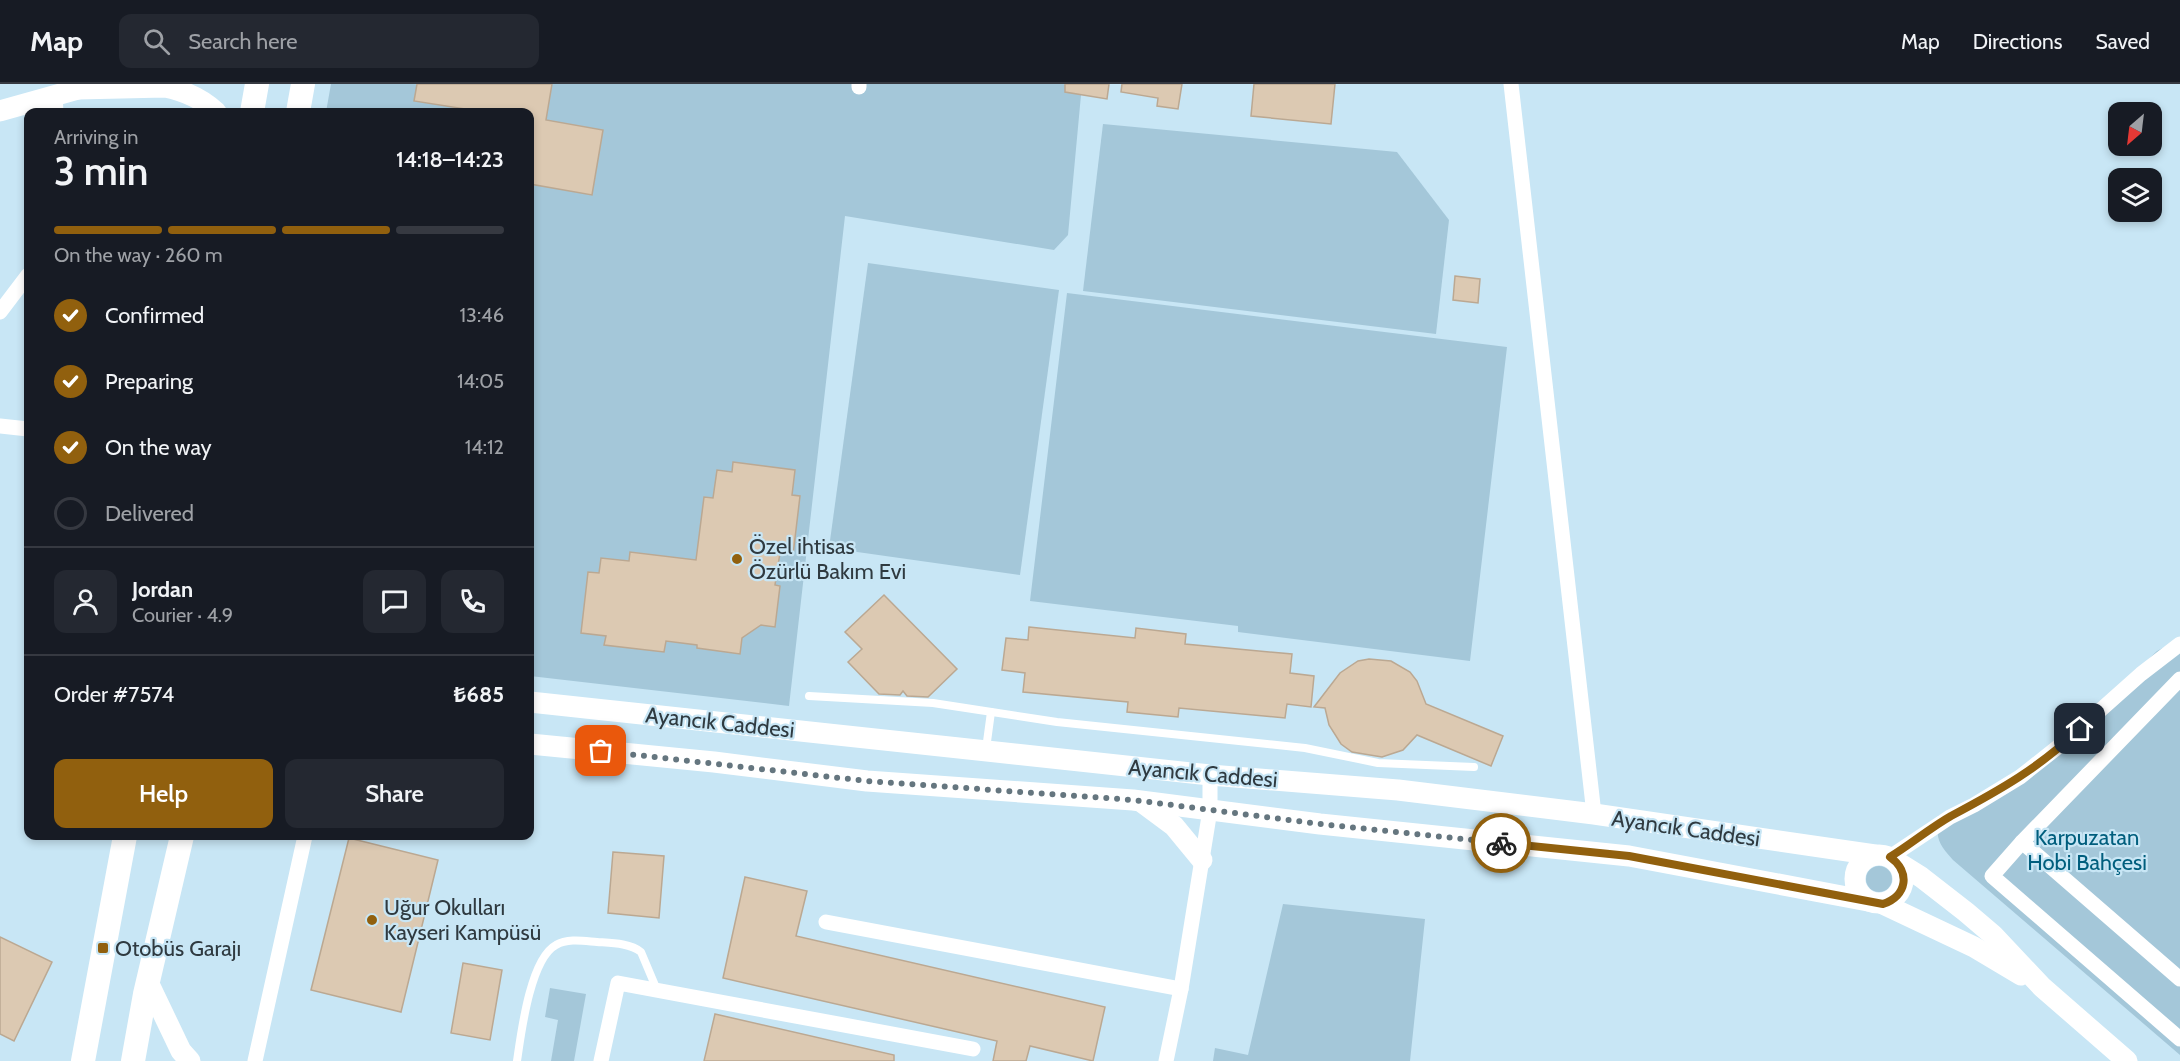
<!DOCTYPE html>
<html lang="en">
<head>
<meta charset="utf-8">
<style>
	:root { --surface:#171b24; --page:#242831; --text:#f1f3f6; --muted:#9ea1a6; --line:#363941; --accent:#91600e }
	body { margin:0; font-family:Cabin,sans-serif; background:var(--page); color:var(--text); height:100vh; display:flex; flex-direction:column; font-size:22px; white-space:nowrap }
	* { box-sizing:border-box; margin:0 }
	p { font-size:20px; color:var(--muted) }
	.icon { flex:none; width:33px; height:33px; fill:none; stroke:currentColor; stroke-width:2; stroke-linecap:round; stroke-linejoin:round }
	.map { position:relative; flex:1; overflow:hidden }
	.details { position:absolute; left:24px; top:24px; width:510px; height:732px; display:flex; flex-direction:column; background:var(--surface); border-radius:12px; box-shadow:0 3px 9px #0003 }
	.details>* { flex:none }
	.needle { width:39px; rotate:208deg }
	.fabs { position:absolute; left:2108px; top:18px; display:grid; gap:12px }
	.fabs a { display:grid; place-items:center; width:54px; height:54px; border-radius:12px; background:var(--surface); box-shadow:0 3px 9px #0003; font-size:30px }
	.pin { position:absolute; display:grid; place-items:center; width:51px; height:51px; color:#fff; margin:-26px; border-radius:12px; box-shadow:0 3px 9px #0006 }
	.courier { position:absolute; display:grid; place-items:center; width:60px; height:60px; margin:-30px; border:4px solid #91600e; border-radius:50%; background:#fff; color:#222; box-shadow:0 2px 8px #0007 }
	.summary em { font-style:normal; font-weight:600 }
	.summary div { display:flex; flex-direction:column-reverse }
	.summary { display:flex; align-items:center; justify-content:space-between; height:102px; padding:0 30px }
	h1 { font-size:39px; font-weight:600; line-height:45px }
	.bar { display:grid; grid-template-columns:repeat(4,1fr); gap:9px 6px; align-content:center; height:72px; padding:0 30px }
	.bar i { height:8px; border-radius:4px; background:var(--line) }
	.bar .selected { background:var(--accent) }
	.bar p { grid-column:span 4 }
	.line { display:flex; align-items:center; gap:15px; padding:0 30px; border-top:2px solid var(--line) }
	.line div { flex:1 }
	.round { display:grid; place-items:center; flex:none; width:63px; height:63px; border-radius:12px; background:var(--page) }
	ol { padding:0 30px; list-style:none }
	li { display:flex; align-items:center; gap:18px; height:66px }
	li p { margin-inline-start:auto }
	li .icon { padding:6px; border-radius:50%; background:var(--accent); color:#fff; stroke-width:4 }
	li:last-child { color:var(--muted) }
	li i { width:33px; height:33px; border:3px solid var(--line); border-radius:50% }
	.button { display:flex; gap:12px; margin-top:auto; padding:12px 30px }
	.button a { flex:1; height:69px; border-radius:12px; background:var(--accent); color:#fff; font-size:24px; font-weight:600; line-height:69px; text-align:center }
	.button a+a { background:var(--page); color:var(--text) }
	header { display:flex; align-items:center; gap:36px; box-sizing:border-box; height:84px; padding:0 30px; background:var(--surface); border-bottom:2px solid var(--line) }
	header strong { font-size:28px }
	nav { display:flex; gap:33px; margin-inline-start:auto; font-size:21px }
	.search { width:420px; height:54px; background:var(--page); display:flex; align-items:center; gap:15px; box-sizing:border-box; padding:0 21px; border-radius:12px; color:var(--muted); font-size:22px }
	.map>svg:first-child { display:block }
	.green { fill:#a4c7d9 }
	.building { fill:#dcc9b2; stroke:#bba892; stroke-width:1.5 }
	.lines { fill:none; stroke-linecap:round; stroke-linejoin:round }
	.lane { stroke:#fff; stroke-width:8 }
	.street { stroke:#fff; stroke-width:15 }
	.secondary { stroke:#fff; stroke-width:21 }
	.primary { stroke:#fff; stroke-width:24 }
	.done { stroke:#65767f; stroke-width:6; stroke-dasharray:0 10.8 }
	.route { stroke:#91600e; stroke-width:8 }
	.poi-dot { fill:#91600e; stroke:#c8e6f5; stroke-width:2 }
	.labels { text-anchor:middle; stroke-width:4.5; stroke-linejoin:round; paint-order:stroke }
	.poi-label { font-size:22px; fill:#2f3a40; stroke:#c8e6f5; text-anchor:start }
	.street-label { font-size:22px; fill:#2f3a40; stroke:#c8e6f5 }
	.park-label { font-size:22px; fill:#005e7d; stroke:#c8e6f5 }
</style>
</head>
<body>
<header>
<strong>Map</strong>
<div class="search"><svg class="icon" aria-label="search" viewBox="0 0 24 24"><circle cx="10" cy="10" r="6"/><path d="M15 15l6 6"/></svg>Search here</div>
<nav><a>Map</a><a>Directions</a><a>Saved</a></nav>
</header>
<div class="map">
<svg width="2180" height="977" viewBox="0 0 2180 977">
	<rect width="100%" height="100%" fill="#c8e6f5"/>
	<g class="green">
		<polygon points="331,0 1072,0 1081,11 1068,151 1054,166 845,132 789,622 530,592 530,28 326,28"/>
		<polygon points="1103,40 1397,68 1449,136 1436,250 1083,207"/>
		<polygon points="868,179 1059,206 1020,491 829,464"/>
		<polygon points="1067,209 1507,263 1470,577 1238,548 1238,542 1030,517"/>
		<path d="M2180,555V971L1953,776C1938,759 1936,755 1938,732L2017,702L2157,567Z"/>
		<circle cx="1879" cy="795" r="13"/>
		<polygon points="1283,820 1425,835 1410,977 1213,977 1215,964 1248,971"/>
		<polygon points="550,904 586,910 574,977 551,977 558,936 545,933"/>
	</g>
	<g class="building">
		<polygon points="417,0 552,0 546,36 603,46 592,111 530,100 530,28 484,28 414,17"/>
		<polygon points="1065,0 1109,0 1107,15 1065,8"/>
		<polygon points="1122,0 1182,0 1178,25 1157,22 1158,14 1121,8"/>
		<polygon points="1254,0 1335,0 1331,40 1251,32"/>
		<polygon points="1455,192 1480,195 1478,219 1453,216"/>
		<polygon points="733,378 795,386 792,411 800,412 793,471 780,469 775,501 780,502 775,543 761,541 742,554 740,570 697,564 697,561 666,557 664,568 604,561 606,552 581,549 588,488 599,489 601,474 629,477 630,468 696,476 704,413 713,414 717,386 732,388"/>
		<polygon points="884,511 957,585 928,613 907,612 903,607 900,611 879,610 848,578 862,565 845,548"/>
		<polygon points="1029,543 1135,554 1136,544 1186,550 1185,560 1292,570 1290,589 1314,592 1311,623 1287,620 1285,634 1179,624 1178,633 1127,628 1128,618 1023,608 1025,589 1002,586 1006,554 1028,556"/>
		<polygon points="1369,575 1391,577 1410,588 1417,597 1426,620 1503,652 1491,682 1417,651 1403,666 1382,673 1352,668 1341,660 1329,641 1325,624 1314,623 1340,589 1358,577"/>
		<polygon points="349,754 438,776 401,928 311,906"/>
		<polygon points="613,768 664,772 659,834 608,829"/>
		<polygon points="745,793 807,807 796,852 1105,923 1093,977 1030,962 1026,977 993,977 997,957 723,894"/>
		<polygon points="0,853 52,878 14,957 0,950"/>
		<polygon points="463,879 502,886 490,956 451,949"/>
		<polygon points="715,930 894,971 894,977 704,977"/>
	</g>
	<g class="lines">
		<g class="lane">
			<polyline points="809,612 933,619 1057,638 1305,664 1378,679 1474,683"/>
			<polyline points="986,665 991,628"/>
			<path d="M517,977C521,950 530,875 556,861C568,854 584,857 597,858C611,859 630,859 641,868L657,906"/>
		</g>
		<g class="street">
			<polyline points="1511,0 1594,730"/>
			<polyline points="859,3 859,0"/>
			<polyline points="55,11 56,28"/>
			<polyline points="0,228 28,191"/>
			<polyline points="0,342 28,345"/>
			<polyline points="2180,595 2022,758 1992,792 2180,955"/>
			<polyline points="2022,758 2180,895"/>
			<polyline points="1890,773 1950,733 1974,721 2020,693 2068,655 2141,590 2180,560"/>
			<polyline points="826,838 1181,905"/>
			<polyline points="255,977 305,752"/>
			<polyline points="601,977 618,899 973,965"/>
			<polyline points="1166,977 1181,905 1210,726 1210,691"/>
		</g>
		<g class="secondary">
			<path d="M77,0V5L165,3C185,7 201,14 216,28"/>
			<polyline points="0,27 89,2"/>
			<polyline points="530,618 1210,691 1398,706 1594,730 1875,771"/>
			<polyline points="530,660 714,678 867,697 1133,716 1320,740 1629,772 1868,817"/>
			<polyline points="1143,719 1174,742 1202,776"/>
			<circle cx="1879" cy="795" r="24"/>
			<polyline points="1897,778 1921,793 1966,828 1993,851 2042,903 2127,977"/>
			<polyline points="1883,820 1974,863 2021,891"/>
			<polyline points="148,898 181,967 190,977"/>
		</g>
		<g class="primary">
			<polyline points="252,28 257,0"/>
			<polyline points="298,28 303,0"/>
			<polyline points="83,977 125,752"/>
			<polyline points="133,977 145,910 182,752"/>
		</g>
	</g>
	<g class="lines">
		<polyline class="done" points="601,667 867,697 1133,716 1320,740 1501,759"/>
		<path class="route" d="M1501,759L1629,772L1883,820C1907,812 1911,788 1890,773C1911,760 1930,744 1951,732C2000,706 2039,684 2080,645"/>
	</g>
	<g class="poi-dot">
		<circle cx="737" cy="475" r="6"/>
		<circle cx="372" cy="836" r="6"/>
		<rect x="97" y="858" width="12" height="12" rx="3"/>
	</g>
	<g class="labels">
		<g class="poi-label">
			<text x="749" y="470">Özel ihtisas<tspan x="749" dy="25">Özürlü Bakım Evi</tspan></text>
			<text x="384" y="831">Uğur Okulları<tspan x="384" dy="25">Kayseri Kampüsü</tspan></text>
			<text x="115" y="872">Otobüs Garajı</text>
		</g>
		<g class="street-label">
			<text transform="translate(720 638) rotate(6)" y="8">Ayancık Caddesi</text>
			<text transform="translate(1203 689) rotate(5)" y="8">Ayancık Caddesi</text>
			<text transform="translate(1686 744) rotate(8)" y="8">Ayancık Caddesi</text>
		</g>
		<g class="park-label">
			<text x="2087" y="761">Karpuzatan<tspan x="2087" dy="25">Hobi Bahçesi</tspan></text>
		</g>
	</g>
</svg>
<div class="fabs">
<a><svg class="needle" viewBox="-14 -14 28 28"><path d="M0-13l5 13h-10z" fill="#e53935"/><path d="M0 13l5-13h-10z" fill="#9ea1a6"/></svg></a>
<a><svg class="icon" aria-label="layers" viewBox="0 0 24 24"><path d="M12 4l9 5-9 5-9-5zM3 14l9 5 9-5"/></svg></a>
</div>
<div class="pin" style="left:601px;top:667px;background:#ea580c"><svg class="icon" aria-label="bag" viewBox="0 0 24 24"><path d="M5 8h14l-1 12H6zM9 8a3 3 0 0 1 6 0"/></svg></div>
<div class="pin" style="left:2080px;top:645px;background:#1f2937"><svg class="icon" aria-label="home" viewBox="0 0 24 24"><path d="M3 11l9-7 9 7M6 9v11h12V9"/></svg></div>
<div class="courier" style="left:1501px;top:759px"><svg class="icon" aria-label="bike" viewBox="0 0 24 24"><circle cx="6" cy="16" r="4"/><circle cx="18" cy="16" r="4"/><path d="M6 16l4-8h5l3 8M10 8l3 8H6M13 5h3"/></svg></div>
<section class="details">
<div class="summary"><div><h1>3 min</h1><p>Arriving in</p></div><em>14:18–14:23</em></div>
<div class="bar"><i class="selected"></i><i class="selected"></i><i class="selected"></i><i></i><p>On the way · 260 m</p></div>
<ol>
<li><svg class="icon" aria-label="check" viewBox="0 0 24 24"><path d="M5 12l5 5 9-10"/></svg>Confirmed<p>13:46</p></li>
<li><svg class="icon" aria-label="check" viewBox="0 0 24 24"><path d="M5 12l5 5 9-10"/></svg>Preparing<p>14:05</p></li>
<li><svg class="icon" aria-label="check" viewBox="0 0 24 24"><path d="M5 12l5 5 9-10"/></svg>On the way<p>14:12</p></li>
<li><i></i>Delivered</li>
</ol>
<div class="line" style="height:108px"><a class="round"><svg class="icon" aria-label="person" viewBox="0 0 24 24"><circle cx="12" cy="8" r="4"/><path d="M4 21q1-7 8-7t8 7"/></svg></a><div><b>Jordan</b><p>Courier · 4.9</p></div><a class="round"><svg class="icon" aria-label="chat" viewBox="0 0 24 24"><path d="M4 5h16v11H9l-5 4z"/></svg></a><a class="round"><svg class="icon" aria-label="phone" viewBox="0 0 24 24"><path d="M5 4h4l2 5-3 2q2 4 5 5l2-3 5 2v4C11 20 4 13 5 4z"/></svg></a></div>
<div class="line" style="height:78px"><div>Order #7574</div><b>₺685</b></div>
<div class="button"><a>Help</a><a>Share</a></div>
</section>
</div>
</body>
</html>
